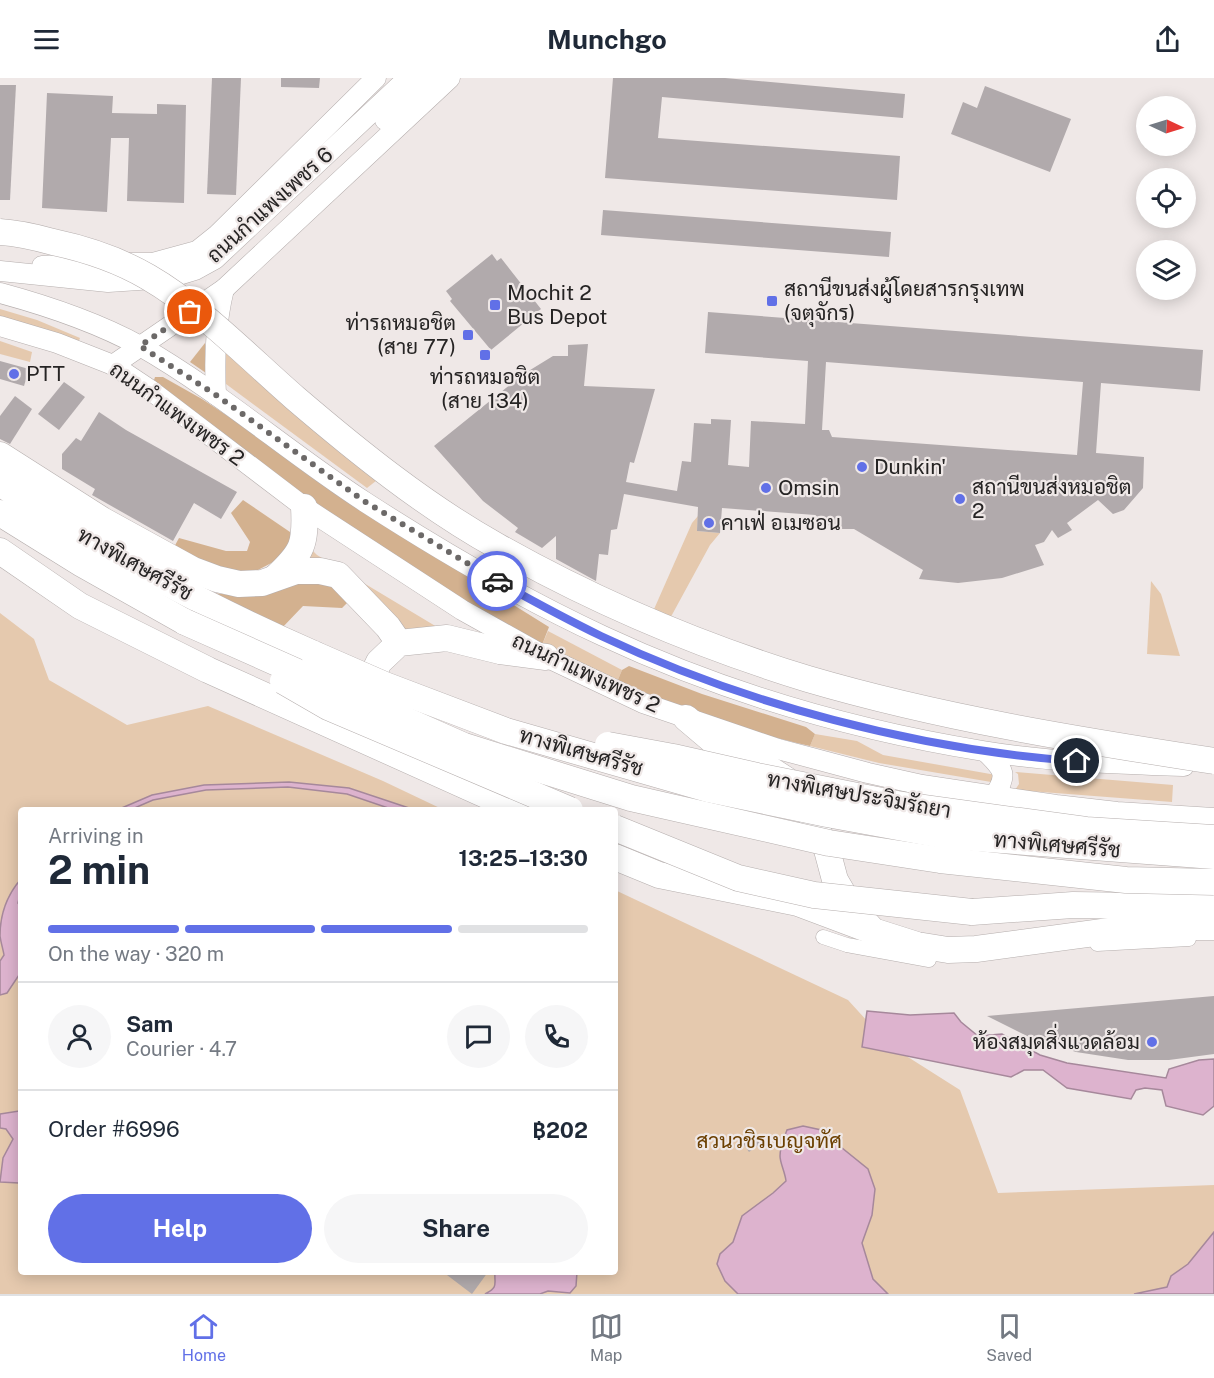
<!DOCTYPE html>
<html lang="en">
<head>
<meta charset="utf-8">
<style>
	:root { --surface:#fff; --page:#f6f6f7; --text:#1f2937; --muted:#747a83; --line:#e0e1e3; --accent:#6170e7 }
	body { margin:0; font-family:"Public Sans",Sarabun,sans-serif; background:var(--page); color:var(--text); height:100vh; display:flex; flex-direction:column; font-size:22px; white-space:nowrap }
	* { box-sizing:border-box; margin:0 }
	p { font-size:20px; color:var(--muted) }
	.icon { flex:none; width:33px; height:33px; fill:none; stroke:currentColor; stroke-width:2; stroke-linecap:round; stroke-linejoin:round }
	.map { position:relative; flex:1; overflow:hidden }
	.drawer { position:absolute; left:18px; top:729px; width:600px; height:468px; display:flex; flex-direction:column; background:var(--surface); border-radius:6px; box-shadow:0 3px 15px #0003 }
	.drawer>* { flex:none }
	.needle { width:39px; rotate:94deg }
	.fabs { position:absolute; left:1136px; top:18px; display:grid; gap:12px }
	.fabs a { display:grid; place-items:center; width:60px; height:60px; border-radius:50%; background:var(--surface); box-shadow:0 3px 15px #0003; font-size:30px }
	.pin { position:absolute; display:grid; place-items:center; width:51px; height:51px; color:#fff; margin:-26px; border:3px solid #fff; border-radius:50%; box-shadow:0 2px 6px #0007 }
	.courier { position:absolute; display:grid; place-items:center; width:60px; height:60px; margin:-30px; border:4px solid #6170e7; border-radius:50%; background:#fff; color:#222; box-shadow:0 2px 8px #0007 }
	.overview em { font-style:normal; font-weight:700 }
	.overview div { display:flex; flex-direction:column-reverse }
	.overview { display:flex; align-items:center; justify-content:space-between; height:102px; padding:0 30px }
	h1 { font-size:39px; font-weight:700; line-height:45px }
	.bar { display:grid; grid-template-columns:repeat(4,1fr); gap:9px 6px; align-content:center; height:72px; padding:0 30px }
	.bar i { height:8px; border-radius:4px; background:var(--line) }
	.bar .active { background:var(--accent) }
	.bar p { grid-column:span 4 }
	.line { display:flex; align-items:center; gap:15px; padding:0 30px; border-top:2px solid var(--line) }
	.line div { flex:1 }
	.round { display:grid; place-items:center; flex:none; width:63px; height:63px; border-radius:32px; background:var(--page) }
	.cta { display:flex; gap:12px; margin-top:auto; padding:12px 30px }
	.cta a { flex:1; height:69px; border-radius:36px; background:var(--accent); color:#fff; font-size:24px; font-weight:700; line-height:69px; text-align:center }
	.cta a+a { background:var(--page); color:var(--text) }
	header { display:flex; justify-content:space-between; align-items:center; height:78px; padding:0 30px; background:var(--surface); font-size:27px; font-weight:700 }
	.tab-bar { display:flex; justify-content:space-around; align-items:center; height:84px; border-top:2px solid var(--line); background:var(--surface); font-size:16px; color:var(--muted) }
	.tab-bar a { display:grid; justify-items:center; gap:3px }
	.tab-bar .active { color:var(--accent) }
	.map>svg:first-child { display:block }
	.green { fill:#e5c9ae }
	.forest { fill:#d3b18f }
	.water { fill:#ddb3ce; stroke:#a6889b; stroke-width:1.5 }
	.building { fill:#b1aaac; fill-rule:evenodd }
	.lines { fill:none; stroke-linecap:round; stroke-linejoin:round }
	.street-casing { stroke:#b5aead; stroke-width:15 }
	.secondary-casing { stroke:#b5aead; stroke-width:21 }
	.highway-casing { stroke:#b5aead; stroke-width:27 }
	.street { stroke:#fff; stroke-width:14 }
	.secondary { stroke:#fff; stroke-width:20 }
	.highway { stroke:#fff; stroke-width:26 }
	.highway-bridge-casing { stroke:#b5aead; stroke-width:27; stroke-linecap:butt }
	.highway-bridge { stroke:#fff; stroke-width:26 }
	.done { stroke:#6c6968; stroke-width:6; stroke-dasharray:0 10.8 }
	.route { stroke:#6170e7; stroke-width:8 }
	.poi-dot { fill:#6170e7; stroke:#efe8e7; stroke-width:2 }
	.labels { text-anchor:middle; stroke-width:4.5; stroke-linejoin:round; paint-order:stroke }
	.street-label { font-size:21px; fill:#262424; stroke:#efe8e7 }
	.poi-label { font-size:21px; fill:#262424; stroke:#efe8e7; text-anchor:start }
	.park-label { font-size:21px; fill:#6b3f01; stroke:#efe8e7 }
</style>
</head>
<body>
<header><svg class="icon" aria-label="menu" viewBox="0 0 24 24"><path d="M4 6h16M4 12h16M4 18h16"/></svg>Munchgo<svg class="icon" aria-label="share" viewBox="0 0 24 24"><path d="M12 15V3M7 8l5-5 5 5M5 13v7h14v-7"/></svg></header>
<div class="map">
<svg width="1214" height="1216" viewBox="0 0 1214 1216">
	<rect width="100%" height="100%" fill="#efe8e7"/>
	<g class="green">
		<polygon points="0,231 37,242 80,260 78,265 0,238"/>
		<polygon points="0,263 32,274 30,284 0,276"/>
		<polygon points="226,275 381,399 367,410 226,306"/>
		<polygon points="698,438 697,453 720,455 710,467 667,546 651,538 692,445"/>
		<polygon points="311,471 317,477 437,549 403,556 300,488"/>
		<polygon points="1151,503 1161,516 1180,578 1147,576"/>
		<polygon points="0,535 34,561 49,602 127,647 208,628 383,703 444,732 21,732 21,1194 615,1194 615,812 848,922 889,967 960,1012 998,1115 1214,1107 1214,1216 0,1216"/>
		<polygon points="548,553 622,592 617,604 542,567"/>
		<polygon points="815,656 857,663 883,677 996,697 997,705 879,685 810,668"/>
		<polygon points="1015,694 1173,707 1172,724 1015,712 1019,706 1018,696"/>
	</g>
	<g class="forest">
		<polygon points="205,265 206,295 190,284"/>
		<polygon points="155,299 163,299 202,321 485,509 549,549 542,567 473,530 316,426 153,305"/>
		<polygon points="243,422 290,454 290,464 281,480 256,493 224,494 173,471 179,460 226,473 247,473 250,464 231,435"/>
		<polygon points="288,504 329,504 353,519 342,530 303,528 281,551 205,514 239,518"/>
		<path d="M629,588L702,616L806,649L815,656L810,668C744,654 679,630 617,604L622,592Z"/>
	</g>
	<g class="water">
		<polygon points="289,704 349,710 415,732 394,732 347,716 288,709 206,712 153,722 130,732 117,732 152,717 204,707"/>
		<path d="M21,801V812L18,825L21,829V894L7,915L0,917V883L4,877C3,871 1,865 0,858C0,837 7,817 21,801Z"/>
		<polygon points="867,933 910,937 954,935 961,944 978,958 1002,956 1040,977 1067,985 1166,1000 1169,991 1199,982 1214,981 1214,1028 1203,1037 1166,1028 1162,1012 1145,1010 1136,1012 1131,1021 1067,1010 1043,992 1024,992 1011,999 862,969"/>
		<polygon points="19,1033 21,1034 21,1104 19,1105 0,1104 3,1080 13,1061 6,1051 0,1050 0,1036"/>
		<path d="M803,1048L826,1053L831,1061L868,1091L875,1111L872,1137L862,1165L873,1201L888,1216H738L725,1203L717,1186L720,1176L733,1164L742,1138L773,1115L786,1103C785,1094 780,1085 780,1078C780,1069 784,1060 787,1052Z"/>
		<polygon points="1214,1154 1214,1216 1134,1216 1167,1209 1171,1198 1188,1186"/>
		<path d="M495,1194H577L576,1208L570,1215L548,1213L540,1216H485C499,1209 494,1206 495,1194Z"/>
	</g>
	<g class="building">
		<polygon points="212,0 241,0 236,117 207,116"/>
		<polygon points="281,0 320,0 319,10 281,9"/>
		<polygon points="613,0 725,0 905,16 903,40 662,19 658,60 900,78 897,122 605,100"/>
		<polygon points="0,7 16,7 10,122 0,122"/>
		<polygon points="985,8 1071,41 1050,94 951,56 963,24 977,30"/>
		<polygon points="47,15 113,18 112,35 157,36 157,26 186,27 184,125 127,123 129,60 111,60 107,134 42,130"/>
		<polygon points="603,132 891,154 889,179 601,157"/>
		<polygon points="492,176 497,183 501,180 541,231 491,272 450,223 452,221 446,213"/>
		<path d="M708,234L1203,272L1200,313L1101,305L1096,375L1144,379L1143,410L1124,432L1113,436L1098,422L1067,445L1072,452L1058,460L1052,452L1044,464L1035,467L1044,487L1002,500L958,505L919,501L923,492L854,451H833L815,437L722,430L720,455L697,453L698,429L624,416L617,451L611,452L608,477L599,476L596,503L556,481V458L542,470L515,454L518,450L483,423L434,368L522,297L553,278H568V267L588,266L584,308L655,311L634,385L630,384L626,404L677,413L682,383L691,384L694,345L711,346V341L731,342L728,387L749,389L751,343L805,346L808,283L705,275ZM826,284L1083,304L1077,377L832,359L829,352H822Z"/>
		<polygon points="0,283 29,291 24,308 0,301"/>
		<polygon points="64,304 85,319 59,352 38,336"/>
		<polygon points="15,318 32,331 10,366 0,361 0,338"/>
		<polygon points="99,334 126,352 237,414 221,441 194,425 173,463 92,417 95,411 62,391 62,376 76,360 81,363"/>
		<polygon points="1214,918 1214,976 1169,982 1128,982 1076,974 1027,958 987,938"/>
		<polygon points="752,1053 760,1066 749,1074 740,1061"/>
		<polygon points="443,1194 488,1194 472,1216"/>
	</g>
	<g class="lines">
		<g class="street-casing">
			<g id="street">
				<polyline points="823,859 847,867 929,882"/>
				<polyline points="1097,866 1189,861"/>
			</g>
		</g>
		<g class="secondary-casing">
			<g id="secondary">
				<polyline points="385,42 429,0"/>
				<polyline points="42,188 92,185 153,185 197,173 217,157 376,0"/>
				<polyline points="0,193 108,204 169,200 195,192 215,181 408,0"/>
				<path d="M0,215C48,228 96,244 140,268C219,313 288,374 365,424C441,473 521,520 603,558C723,614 853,652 983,673C1049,684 1117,686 1184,688"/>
				<polyline points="0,248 57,265 113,287 149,311 304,429 462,532 546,579 643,625 778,671 868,695 922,707 1056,727 1117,734 1214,740"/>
				<polyline points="113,287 224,211 450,0"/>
				<path d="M216,317C214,280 215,247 224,211"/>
				<path d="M986,674C1003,691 1009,696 994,718"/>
			</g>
		</g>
		<g class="highway-casing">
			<g id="highway">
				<polyline points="0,377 102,442 193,492 217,501 239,506 262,505 296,493 320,493 338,497 388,549 399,565"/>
				<path d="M0,405C99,472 205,528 314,576"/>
				<polyline points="0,435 82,486 185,544"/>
				<polyline points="0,473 80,528 208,592 519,732"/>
				<path d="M276,499C303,474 306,466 304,429"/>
				<polyline points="362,619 379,584 399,565 447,560 500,573 546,579"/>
				<polyline points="686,640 725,673 771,692 788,703 807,730 827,772 835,802 849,826 873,853 917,867 948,872 976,871 1139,849 1214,849"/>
				<polyline points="615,779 659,797 798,825 870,852"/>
				<polyline points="972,834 1073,827 1214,829"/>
			</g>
		</g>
		<use href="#street" class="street"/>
		<use href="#secondary" class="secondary"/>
		<use href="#highway" class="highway"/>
		<g class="highway-bridge-casing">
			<g id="highway-bridge">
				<path d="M0,154C18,155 35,159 53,164C86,171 119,182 148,199C200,229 249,280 295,320C357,373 425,428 497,468C596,524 700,568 808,601C941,640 1078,662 1214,683"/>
				<polyline points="185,544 464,668 631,720 829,765 940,782 1126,802 1214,804"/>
				<polyline points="314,576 385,607 506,653 708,711 827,736 947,758 1214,778"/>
				<polyline points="283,603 328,629 570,732"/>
				<polyline points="608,667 673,679 757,698 902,727 1086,752 1214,760"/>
				<polyline points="615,750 738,800 814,817 972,834"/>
			</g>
		</g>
		<use href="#highway-bridge" class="highway-bridge"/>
	</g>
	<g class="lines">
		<polyline class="done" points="190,234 140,268 216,317 364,423 497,503"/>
		<path class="route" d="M497,503C531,522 566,541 601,558C744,626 919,672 1077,683"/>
	</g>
	<g class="poi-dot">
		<rect x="766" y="217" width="12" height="12" rx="3"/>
		<rect x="489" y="221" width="12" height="12" rx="3"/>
		<rect x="462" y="251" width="12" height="12" rx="3"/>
		<rect x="479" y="271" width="12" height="12" rx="3"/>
		<circle cx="14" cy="296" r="6"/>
		<circle cx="862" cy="389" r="6"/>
		<circle cx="766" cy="410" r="6"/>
		<circle cx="960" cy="421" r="6"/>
		<circle cx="709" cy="445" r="6"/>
		<circle cx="1152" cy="964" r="6"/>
	</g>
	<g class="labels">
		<g class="street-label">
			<text transform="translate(270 127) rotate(-42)" y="7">ถนนกำแพงเพชร 6</text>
			<text transform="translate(177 336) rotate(36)" y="7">ถนนกำแพงเพชร 2</text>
			<text transform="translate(135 486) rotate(29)" y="7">ทางพิเศษศรีรัช</text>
			<text transform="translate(586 595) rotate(25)" y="7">ถนนกำแพงเพชร 2</text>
			<text transform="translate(581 674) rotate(16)" y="7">ทางพิเศษศรีรัช</text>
			<text transform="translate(859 717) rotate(10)" y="7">ทางพิเศษประจิมรัถยา</text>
			<text transform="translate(1057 767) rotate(5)" y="7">ทางพิเศษศรีรัช</text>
		</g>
		<g class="poi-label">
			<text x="784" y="218">สถานีขนส่งผู้โดยสารกรุงเทพ<tspan x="784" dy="24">(จตุจักร)</tspan></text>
			<text x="507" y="222">Mochit 2<tspan x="507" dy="24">Bus Depot</tspan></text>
			<text x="456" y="252" text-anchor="end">ท่ารถหมอชิต<tspan x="456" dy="24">(สาย 77)</tspan></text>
			<text x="26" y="303">PTT</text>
			<text x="485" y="306" text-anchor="middle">ท่ารถหมอชิต<tspan x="485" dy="24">(สาย 134)</tspan></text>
			<text x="874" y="396">Dunkin'</text>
			<text x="972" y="416">สถานีขนส่งหมอชิต<tspan x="972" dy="24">2</tspan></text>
			<text x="778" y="417">Omsin</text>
			<text x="721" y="452">คาเฟ่ อเมซอน</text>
			<text x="1140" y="971" text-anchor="end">ห้องสมุดสิ่งแวดล้อม</text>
		</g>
		<g class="park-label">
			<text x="769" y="1070">สวนวชิรเบญจทัศ</text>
		</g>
	</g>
</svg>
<div class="fabs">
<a><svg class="needle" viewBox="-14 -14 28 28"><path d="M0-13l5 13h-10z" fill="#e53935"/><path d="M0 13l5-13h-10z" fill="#747a83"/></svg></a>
<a><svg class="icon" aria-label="locate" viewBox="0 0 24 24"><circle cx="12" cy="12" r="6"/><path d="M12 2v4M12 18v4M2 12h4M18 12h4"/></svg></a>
<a><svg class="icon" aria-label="layers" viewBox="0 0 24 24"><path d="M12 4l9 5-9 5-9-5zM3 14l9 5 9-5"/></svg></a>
</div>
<div class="pin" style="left:190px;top:234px;background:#ea580c"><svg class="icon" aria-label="bag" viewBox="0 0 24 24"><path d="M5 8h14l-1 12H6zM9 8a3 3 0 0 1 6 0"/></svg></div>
<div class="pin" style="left:1077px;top:683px;background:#1f2937"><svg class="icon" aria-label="home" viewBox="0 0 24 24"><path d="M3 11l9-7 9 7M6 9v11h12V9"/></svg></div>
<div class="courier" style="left:497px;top:503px"><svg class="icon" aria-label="car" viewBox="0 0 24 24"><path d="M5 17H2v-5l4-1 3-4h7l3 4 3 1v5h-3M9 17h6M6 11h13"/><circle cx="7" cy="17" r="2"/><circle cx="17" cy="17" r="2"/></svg></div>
<section class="drawer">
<div class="overview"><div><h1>2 min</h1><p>Arriving in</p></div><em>13:25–13:30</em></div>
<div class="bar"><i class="active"></i><i class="active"></i><i class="active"></i><i></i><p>On the way · 320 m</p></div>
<div class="line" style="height:108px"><a class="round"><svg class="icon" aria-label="person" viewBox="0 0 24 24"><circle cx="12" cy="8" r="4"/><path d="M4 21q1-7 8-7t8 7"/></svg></a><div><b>Sam</b><p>Courier · 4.7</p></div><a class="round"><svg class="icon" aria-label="chat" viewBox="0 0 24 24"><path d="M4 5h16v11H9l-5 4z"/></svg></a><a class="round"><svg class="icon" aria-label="phone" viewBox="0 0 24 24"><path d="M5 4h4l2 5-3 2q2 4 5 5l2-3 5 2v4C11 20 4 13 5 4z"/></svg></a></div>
<div class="line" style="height:78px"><div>Order #6996</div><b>฿202</b></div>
<div class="cta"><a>Help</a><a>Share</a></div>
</section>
</div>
<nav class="tab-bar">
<a class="active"><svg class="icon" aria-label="home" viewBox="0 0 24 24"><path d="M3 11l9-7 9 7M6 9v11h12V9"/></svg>Home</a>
<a><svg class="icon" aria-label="map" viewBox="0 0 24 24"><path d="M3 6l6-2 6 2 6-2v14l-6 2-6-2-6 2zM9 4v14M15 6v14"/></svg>Map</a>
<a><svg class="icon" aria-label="saved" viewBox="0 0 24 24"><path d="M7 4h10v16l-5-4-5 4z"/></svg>Saved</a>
</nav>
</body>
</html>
